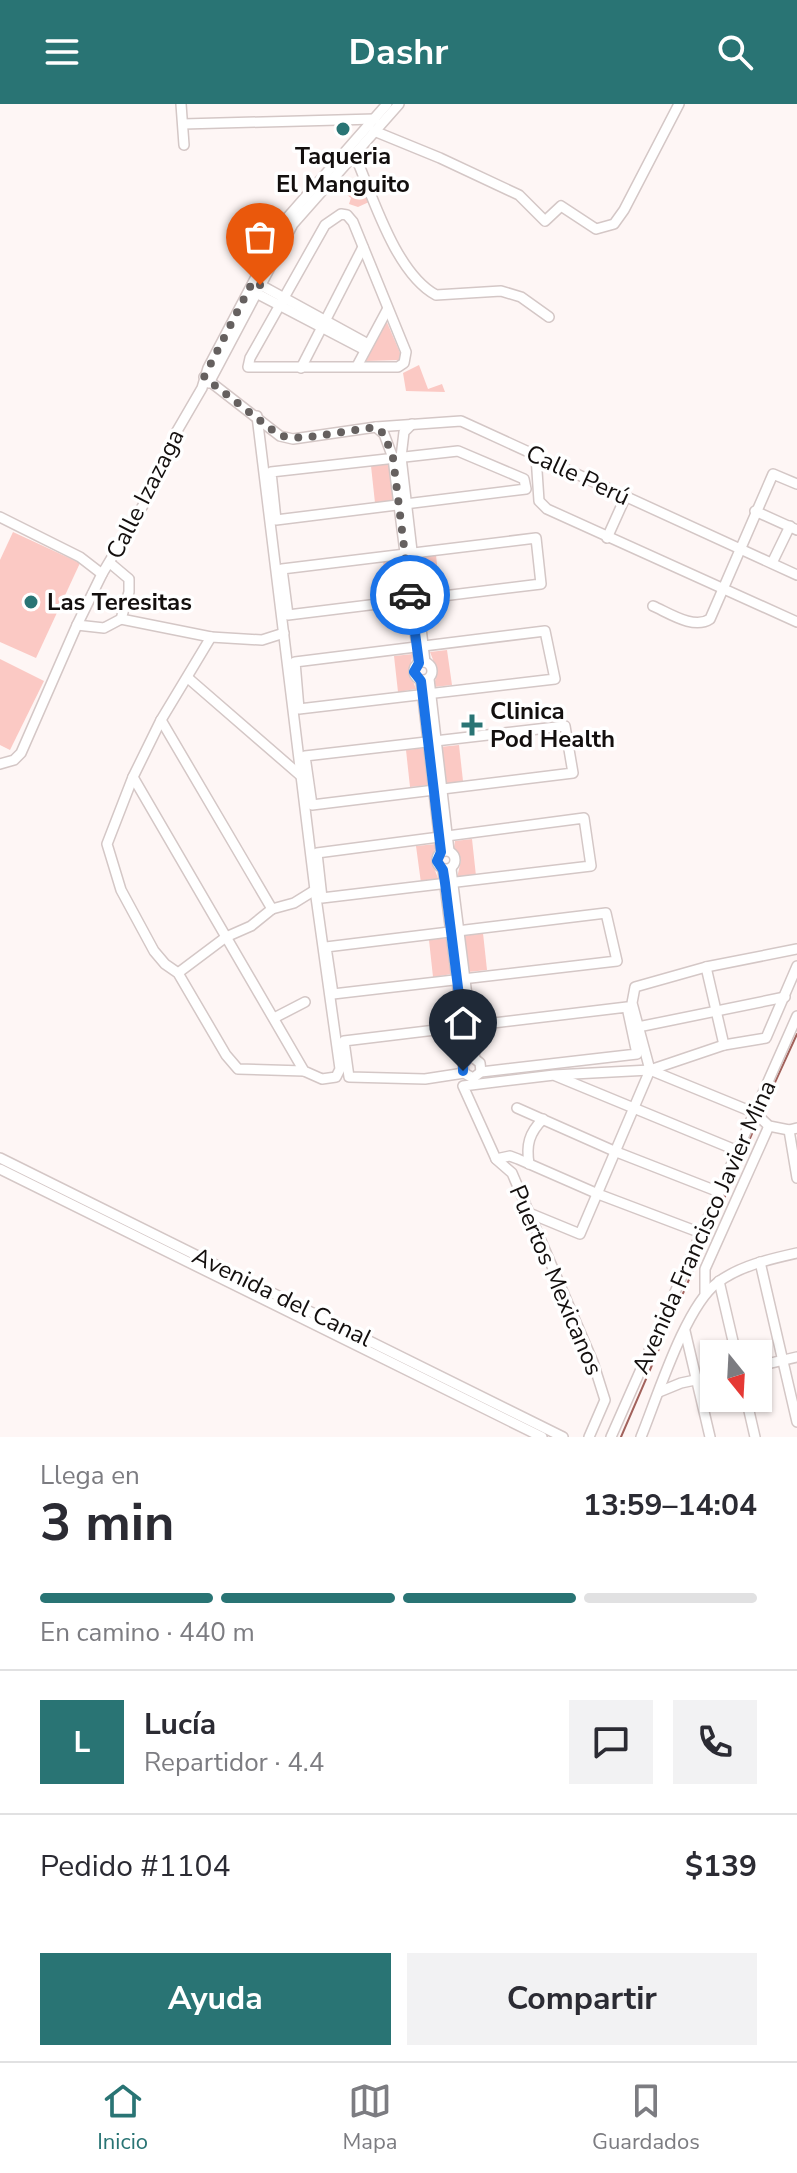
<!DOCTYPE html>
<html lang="es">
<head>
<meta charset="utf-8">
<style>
	:root { --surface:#fff; --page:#f2f2f3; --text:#2b2b33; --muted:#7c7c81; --line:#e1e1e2; --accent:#297474 }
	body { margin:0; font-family:"Nunito Sans",sans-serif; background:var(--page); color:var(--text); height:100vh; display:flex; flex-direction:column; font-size:30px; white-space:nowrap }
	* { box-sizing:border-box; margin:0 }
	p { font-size:26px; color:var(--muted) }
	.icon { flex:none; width:44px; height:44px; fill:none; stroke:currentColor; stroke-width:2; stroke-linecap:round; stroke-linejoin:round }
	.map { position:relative; height:1333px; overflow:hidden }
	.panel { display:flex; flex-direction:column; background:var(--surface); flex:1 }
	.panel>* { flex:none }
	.needle { width:52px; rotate:162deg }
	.fabs { position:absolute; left:700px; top:1236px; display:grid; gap:16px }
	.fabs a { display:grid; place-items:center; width:72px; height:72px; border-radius:0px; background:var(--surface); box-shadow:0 2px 6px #0004; font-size:40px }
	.pin { position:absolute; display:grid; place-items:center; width:68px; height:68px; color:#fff; margin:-82px -34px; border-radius:50% 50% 50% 0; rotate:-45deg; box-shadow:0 0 8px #0007 }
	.pin .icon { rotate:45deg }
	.courier { position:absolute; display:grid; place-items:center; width:80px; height:80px; margin:-40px; border:6px solid #1a73e8; border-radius:50%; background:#fff; color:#222; box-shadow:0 2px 10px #0007 }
	.summary em { font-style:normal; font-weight:700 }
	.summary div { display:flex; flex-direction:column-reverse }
	.summary { display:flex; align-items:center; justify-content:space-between; height:136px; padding:0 40px }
	h1 { font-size:52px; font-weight:700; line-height:60px }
	.bar { display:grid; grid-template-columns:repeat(4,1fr); gap:12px 8px; align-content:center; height:96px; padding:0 40px }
	.bar i { height:10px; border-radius:6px; background:var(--line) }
	.bar .selected { background:var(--accent) }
	.bar p { grid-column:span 4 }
	.line { display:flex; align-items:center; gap:20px; padding:0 40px; border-top:2px solid var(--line) }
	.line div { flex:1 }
	.round { display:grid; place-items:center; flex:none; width:84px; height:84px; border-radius:0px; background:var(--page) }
	.cta { display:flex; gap:16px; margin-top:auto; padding:16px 40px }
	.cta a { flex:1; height:92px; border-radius:0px; background:var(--accent); color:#fff; font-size:32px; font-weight:700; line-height:92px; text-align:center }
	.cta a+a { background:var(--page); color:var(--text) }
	header { display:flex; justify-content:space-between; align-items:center; height:104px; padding:0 40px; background:var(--accent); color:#fff; font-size:36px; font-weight:700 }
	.dock { display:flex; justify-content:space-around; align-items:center; height:112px; border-top:2px solid var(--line); background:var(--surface); font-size:22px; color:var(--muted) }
	.dock a { display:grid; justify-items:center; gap:4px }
	.dock .selected { color:var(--accent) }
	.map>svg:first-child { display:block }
	.green { fill:#fbc9c4 }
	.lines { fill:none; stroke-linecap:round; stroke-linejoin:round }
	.stream { stroke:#a2625c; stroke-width:2 }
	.minor-casing { stroke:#d4c7c6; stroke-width:12 }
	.minor { stroke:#fff; stroke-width:9 }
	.done { stroke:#65605f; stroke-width:8; stroke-dasharray:0 14.4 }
	.route { stroke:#1a73e8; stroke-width:10 }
	.poi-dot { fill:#297474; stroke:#fff; stroke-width:3 }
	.labels { text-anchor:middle; stroke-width:7; stroke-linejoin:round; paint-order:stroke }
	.poi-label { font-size:24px; font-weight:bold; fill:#130f0e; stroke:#fff; text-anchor:start }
	.street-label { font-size:24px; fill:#130f0e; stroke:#fff }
</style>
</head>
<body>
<header><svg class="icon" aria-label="menu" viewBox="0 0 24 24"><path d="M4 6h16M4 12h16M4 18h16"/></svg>Dashr<svg class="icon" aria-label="search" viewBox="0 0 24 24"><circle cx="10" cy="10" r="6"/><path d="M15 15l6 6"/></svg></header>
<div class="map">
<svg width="797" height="1333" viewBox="0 0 797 1333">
	<rect width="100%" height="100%" fill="#fef6f5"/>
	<g class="green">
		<polygon points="358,73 369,98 358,103 349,100 351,94 343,88"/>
		<polygon points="386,216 401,251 400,256 366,257"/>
		<polygon points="419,261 428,285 442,280 445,288 406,287 403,269"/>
		<polygon points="390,360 394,396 375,399 371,362"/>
		<polygon points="13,428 80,459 36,554 0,538 0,456"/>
		<polygon points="436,451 440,488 421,490 417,453"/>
		<polygon points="402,454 406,491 387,493 383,456"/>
		<polygon points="447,546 452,581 434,583 437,566 430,548"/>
		<polygon points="413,550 409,566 416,585 398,588 394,552"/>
		<polygon points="0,555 44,577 10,646 0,641"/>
		<polygon points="459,641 463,677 444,680 440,643"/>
		<polygon points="425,644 429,681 410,683 406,646"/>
		<polygon points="472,735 476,772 457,774 461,756 454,743 455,737"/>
		<polygon points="436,740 432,758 439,777 421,779 416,742"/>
		<polygon points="483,829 487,866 468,868 464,832"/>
		<polygon points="448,834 452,870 433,873 429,836"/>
	</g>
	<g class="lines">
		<g class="stream">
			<polyline points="761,1009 797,930"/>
			<polyline points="305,1210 410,1263"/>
			<polyline points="621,1333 757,1018"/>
		</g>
		<g class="minor-casing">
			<g id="minor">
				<polyline points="181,0 184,41"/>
				<polyline points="183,20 375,15"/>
				<polyline points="374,27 440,54 519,91 545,117 561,102 596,125 614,120 624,106 679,0"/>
				<path d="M354,49C372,90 395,169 436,191L501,187L521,193L549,213"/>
				<polygon points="341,110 347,111 353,118 406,248 404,259 398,263 248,263 250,254 325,121"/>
				<polyline points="255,178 368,240"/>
				<polyline points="252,187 365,246"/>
				<polyline points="357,262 387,206"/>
				<polyline points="301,264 363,143"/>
				<polyline points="204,273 280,332 293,335 376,323 461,317 797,471"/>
				<polyline points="209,279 293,120 399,0"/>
				<polyline points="412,320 404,328 401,353 425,558"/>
				<polyline points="376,323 384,330 393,354 419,559"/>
				<polygon points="458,347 524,375 526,385 276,416 271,368"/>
				<polyline points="536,352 539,397 547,405 797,518"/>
				<polyline points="755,407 797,426"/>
				<polyline points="0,413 80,453 102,470"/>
				<polygon points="536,434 541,480 288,511 282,465"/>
				<polyline points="607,434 625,394"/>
				<polyline points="772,459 790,422"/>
				<path d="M653,502C669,509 694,526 710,515L773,370L797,380"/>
				<polyline points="121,515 211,533"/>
				<polyline points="77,521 104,524 121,515 129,488 129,475 110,459"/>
				<polygon points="545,527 555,575 299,605 295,558"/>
				<polyline points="284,529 262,536 211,533 161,616 133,673 107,740 121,786 154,847 165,860 178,869 226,951 238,965 304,967"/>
				<circle cx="423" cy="567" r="9"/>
				<polyline points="188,574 301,672"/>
				<polyline points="429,575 449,747"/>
				<polyline points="421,577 441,748"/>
				<polyline points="161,616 272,805"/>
				<polygon points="565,622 573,669 312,701 305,652"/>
				<polyline points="0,660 14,656 21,649 77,521 102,470 154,383 177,327 202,284 208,264 287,114 387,0"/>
				<polyline points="133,673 304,967 322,975 336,973 340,965 315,786 257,312"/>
				<polygon points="584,714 591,762 322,794 317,749"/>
				<circle cx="446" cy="756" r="9"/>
				<polyline points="451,765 475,955 480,959 481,968"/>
				<polyline points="443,766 467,956 463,961 464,969"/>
				<polygon points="606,809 617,857 333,890 326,843"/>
				<polyline points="706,863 724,941"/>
				<polyline points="178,869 226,833 251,822 272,805 294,799 315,786"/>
				<polygon points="627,903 637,950 481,968 473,974 464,969 425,975 349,973 344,937"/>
				<polyline points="274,914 305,898"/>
				<polyline points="638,923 785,893"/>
				<polyline points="650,966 632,899 635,883 706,863 797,845"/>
				<polyline points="650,966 755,1009 769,1022 789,1026 797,1024"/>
				<polyline points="556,972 738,1047"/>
				<polyline points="517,1004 614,1047 719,1088"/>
				<polyline points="789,1026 797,1074"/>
				<polyline points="0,1054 563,1333"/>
				<polyline points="496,1055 510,1052 518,1055 598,1090 701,1129"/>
				<path d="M529,1060C526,1041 529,1029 543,1015"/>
				<polyline points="0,1065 542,1333"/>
				<polyline points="529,1109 580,1130 650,966"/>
				<polyline points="760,1158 797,1318"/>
				<polyline points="719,1177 736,1250"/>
				<polyline points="705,1189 705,1165 769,1022"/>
				<polyline points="685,1227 710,1333"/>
				<polyline points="758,1262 797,1253"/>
				<polyline points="659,1288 681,1279 714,1272"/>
				<polyline points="746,1294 755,1333"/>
				<polyline points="589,1333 605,1296 593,1258 512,1069 496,1055 463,982 554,971 650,966 724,941 766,934 797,862"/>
				<polyline points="611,1333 797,912"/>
				<path d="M641,1333C657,1294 685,1203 717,1179C739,1162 770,1155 797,1149"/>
			</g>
		</g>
		<use href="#minor" class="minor"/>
	</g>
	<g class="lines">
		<polyline class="done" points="260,181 253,177 204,273 280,332 303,334 376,323 384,330 393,354 410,491"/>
		<polyline class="route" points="410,491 419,559 414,568 421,577 441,748 437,757 443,766 445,779 467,956 463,961 463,967"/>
	</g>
	<g class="poi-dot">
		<circle cx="343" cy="25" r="8"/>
		<circle cx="31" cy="498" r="8"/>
		<path d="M468 609h8v8h8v8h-8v8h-8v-8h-8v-8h8z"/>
	</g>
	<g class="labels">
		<g class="poi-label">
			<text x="343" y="60" text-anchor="middle">Taqueria<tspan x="343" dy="28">El Manguito</tspan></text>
			<text x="47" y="506">Las Teresitas</text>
			<text x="490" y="615">Clinica<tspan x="490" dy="28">Pod Health</tspan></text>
		</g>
		<g class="street-label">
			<text transform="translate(578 371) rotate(25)" y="8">Calle Perú</text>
			<text transform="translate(145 390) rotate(-63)" y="8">Calle Izazaga</text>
			<text transform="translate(704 1123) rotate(-66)" y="8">Avenida Francisco Javier Mina</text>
			<text transform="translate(556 1176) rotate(67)" y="8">Puertos Mexicanos</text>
			<text transform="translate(282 1193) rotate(26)" y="8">Avenida del Canal</text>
		</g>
	</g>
</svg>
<div class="fabs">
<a><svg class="needle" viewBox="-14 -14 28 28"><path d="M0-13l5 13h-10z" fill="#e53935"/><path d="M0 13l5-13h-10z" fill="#7c7c81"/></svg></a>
</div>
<div class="pin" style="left:260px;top:181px;background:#ea580c"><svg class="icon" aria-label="bag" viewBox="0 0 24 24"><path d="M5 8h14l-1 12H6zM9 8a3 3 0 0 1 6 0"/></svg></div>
<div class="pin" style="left:463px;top:967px;background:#1f2937"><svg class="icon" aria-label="home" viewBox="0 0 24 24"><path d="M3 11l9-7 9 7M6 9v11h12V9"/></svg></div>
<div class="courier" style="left:410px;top:491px"><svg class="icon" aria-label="car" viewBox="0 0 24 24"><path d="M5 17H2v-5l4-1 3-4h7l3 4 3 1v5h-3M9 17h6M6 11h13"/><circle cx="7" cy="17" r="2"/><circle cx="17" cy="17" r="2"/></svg></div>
</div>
<section class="panel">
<div class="summary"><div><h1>3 min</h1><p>Llega en</p></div><em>13:59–14:04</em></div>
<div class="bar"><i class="selected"></i><i class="selected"></i><i class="selected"></i><i></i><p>En camino · 440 m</p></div>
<div class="line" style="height:144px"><b class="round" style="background:var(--accent);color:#fff">L</b><div><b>Lucía</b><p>Repartidor · 4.4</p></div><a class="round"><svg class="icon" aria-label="chat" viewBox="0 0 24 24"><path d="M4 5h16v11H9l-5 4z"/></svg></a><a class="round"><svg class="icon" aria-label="phone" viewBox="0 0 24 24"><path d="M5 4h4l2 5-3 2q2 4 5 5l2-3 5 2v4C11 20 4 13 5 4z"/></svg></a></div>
<div class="line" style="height:104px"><div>Pedido #1104</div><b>$139</b></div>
<div class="cta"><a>Ayuda</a><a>Compartir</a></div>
</section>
<nav class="dock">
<a class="selected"><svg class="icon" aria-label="home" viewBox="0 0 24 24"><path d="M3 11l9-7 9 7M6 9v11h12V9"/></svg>Inicio</a>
<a><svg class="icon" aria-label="map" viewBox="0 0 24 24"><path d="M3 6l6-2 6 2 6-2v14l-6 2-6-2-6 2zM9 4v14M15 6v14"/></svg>Mapa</a>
<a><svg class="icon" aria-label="saved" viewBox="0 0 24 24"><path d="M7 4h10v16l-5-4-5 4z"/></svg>Guardados</a>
</nav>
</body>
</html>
